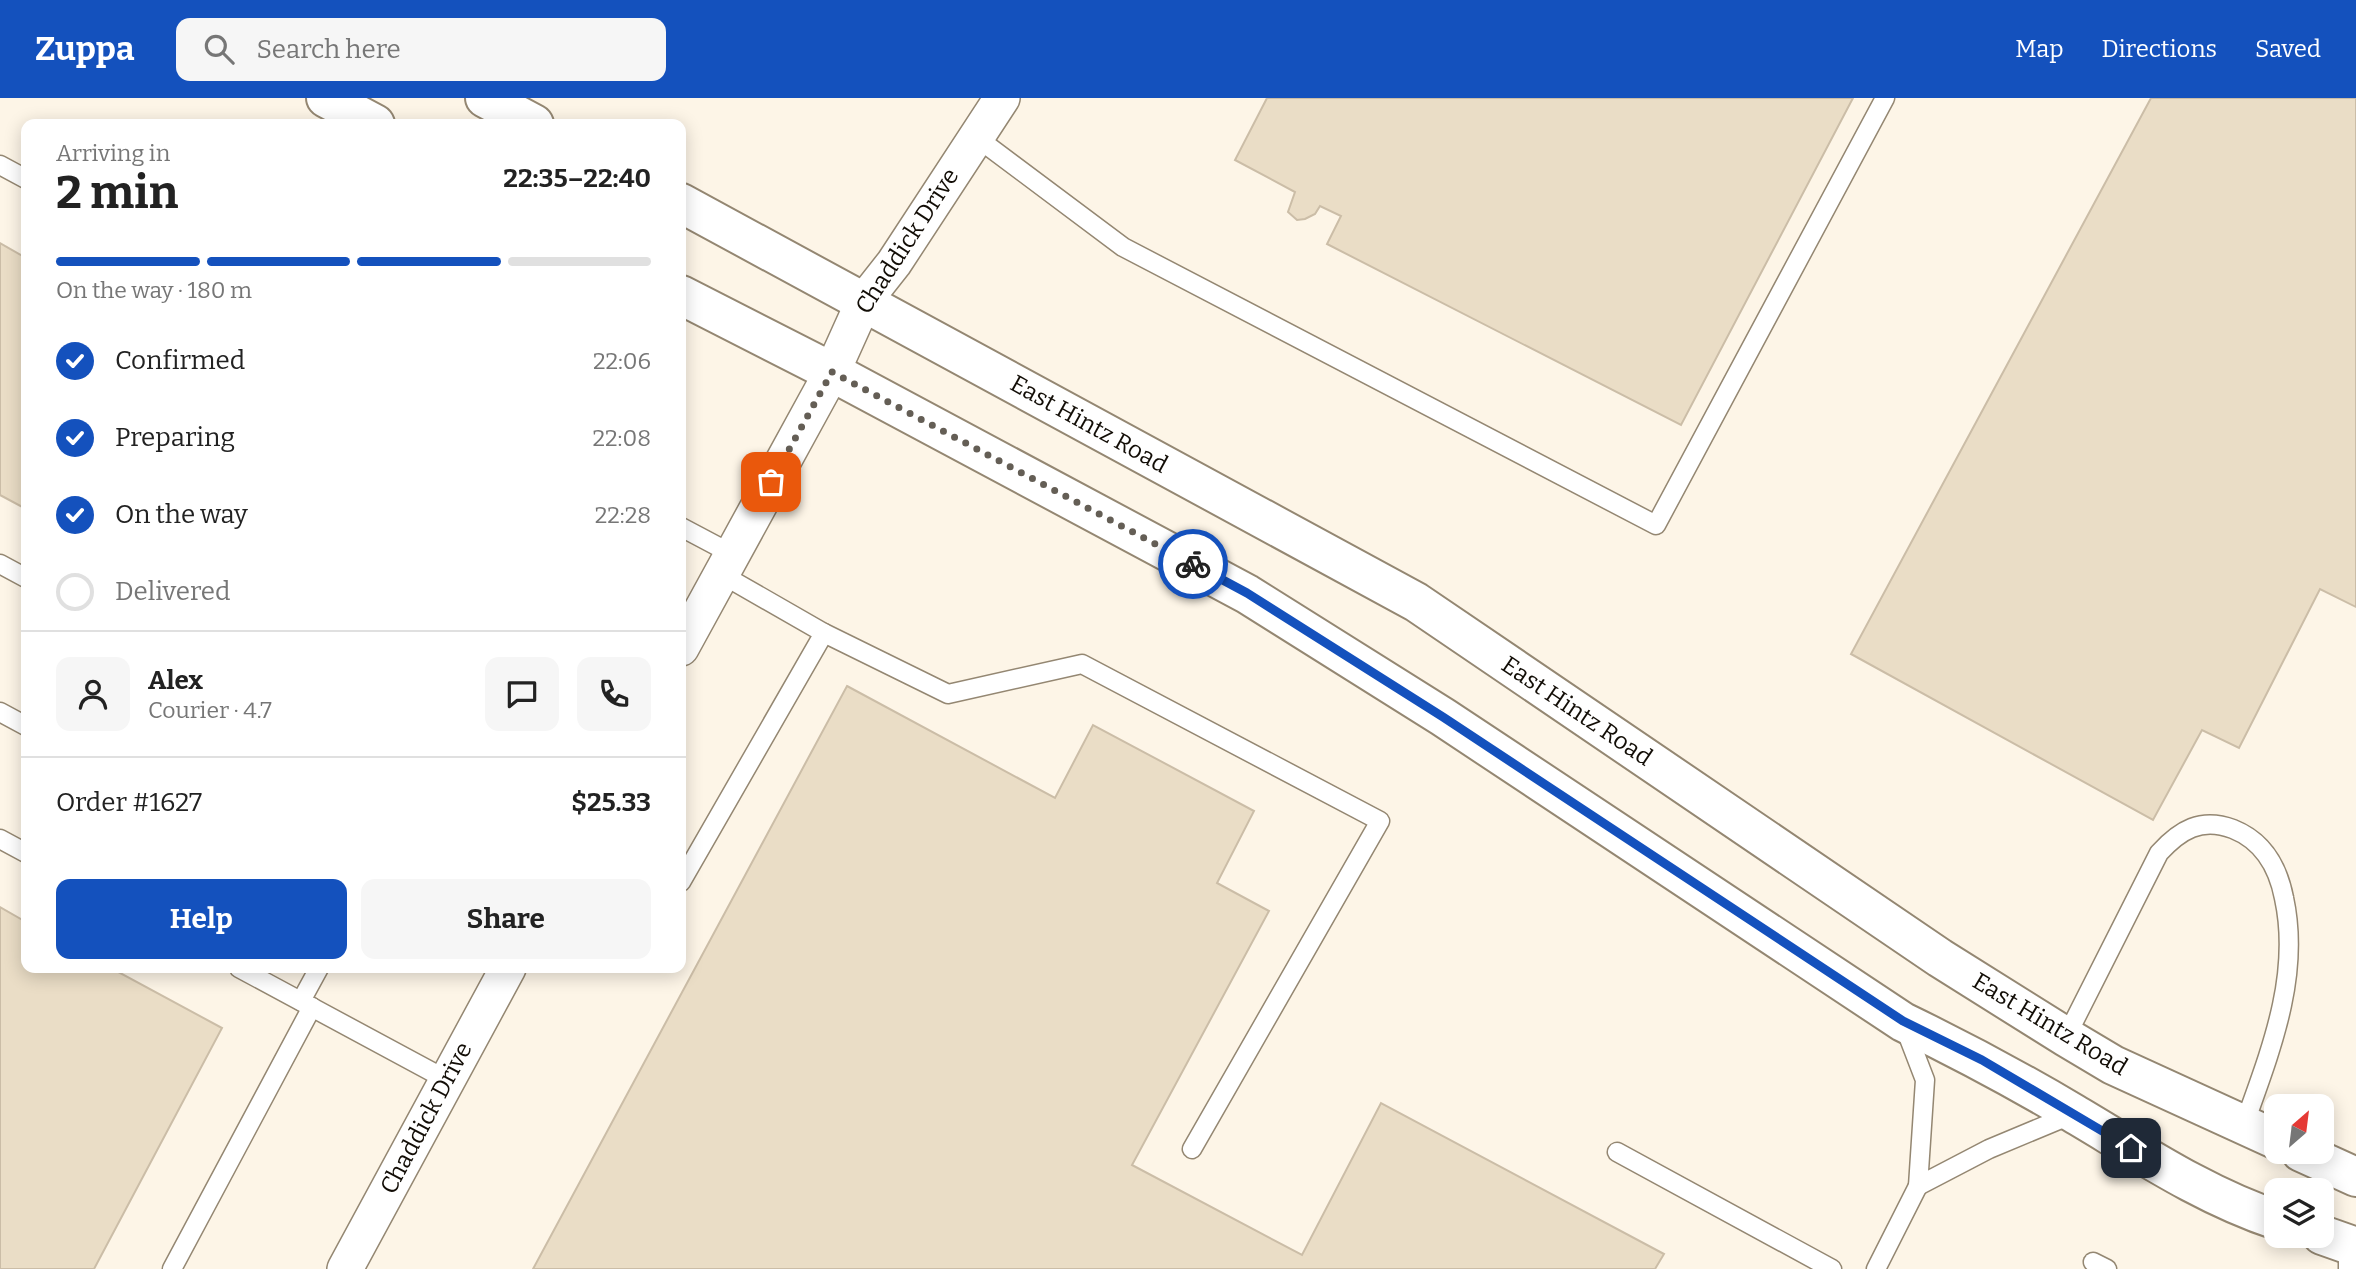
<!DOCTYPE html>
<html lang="en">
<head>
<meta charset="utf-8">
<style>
	:root { --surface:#fff; --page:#f6f6f6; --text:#222; --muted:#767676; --line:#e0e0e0; --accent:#1451bd }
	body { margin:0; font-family:Bitter,serif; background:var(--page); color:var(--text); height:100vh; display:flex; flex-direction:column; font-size:26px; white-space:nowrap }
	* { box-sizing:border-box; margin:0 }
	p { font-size:23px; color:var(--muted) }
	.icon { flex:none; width:38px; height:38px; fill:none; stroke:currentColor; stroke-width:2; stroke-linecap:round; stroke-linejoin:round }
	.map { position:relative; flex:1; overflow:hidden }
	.details { position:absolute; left:21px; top:21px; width:665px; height:854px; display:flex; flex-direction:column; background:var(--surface); border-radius:14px; box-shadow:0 4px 18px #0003 }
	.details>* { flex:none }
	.needle { width:46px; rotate:28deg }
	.fabs { position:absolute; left:2264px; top:996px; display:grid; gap:14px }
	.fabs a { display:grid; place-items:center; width:70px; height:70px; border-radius:14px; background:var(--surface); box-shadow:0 4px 18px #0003; font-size:35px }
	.pin { position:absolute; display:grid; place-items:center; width:60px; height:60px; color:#fff; margin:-30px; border-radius:14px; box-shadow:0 4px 10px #0006 }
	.courier { position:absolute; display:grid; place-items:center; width:70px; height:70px; margin:-35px; border:5px solid #1451bd; border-radius:50%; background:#fff; color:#222; box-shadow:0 2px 9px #0007 }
	.headline em { font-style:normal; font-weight:700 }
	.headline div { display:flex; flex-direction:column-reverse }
	.headline { display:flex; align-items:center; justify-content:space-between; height:119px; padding:0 35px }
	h1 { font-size:46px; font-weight:700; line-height:52px }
	.bar { display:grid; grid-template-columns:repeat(4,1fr); gap:10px 7px; align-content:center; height:84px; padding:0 35px }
	.bar i { height:9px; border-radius:5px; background:var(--line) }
	.bar .on { background:var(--accent) }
	.bar p { grid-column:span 4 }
	.line { display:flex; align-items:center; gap:18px; padding:0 35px; border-top:2px solid var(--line) }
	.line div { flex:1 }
	.round { display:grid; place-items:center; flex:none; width:74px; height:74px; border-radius:14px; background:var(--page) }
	ol { padding:0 35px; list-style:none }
	li { display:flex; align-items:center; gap:21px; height:77px }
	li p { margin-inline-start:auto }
	li .icon { padding:7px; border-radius:50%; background:var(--accent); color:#fff; stroke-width:4 }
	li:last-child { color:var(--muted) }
	li i { width:38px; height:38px; border:4px solid var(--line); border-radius:50% }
	.primary-button { display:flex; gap:14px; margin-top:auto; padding:14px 35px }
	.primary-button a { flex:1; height:80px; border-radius:14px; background:var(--accent); color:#fff; font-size:28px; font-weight:700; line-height:80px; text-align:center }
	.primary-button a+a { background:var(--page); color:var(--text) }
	header { display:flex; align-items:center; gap:42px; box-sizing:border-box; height:98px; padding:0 35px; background:var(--accent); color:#fff }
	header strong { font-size:33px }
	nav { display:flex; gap:38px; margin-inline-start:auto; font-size:24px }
	.search { width:490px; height:63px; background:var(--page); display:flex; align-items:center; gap:18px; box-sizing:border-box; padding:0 24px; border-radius:14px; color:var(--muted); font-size:26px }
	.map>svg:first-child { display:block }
	.building { fill:#eaddc6; stroke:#cbbda7; stroke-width:2 }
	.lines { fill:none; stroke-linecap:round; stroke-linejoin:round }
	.lane-casing { stroke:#948772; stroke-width:21 }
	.street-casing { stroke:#948772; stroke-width:38 }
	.secondary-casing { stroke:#948772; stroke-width:42 }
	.lane { stroke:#fff; stroke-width:18 }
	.street { stroke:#fff; stroke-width:35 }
	.secondary { stroke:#fff; stroke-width:38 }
	.done { stroke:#645e55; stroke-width:7; stroke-dasharray:0 12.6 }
	.route { stroke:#1451bd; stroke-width:9 }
	.labels { text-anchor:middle; stroke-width:5; stroke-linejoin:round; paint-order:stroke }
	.street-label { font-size:24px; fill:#120d06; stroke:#fff }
</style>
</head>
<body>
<header>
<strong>Zuppa</strong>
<div class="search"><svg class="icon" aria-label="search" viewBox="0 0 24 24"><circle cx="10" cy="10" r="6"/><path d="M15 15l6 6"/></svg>Search here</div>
<nav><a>Map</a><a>Directions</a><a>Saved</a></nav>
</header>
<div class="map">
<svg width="2356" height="1171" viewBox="0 0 2356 1171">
	<rect width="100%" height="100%" fill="#fdf5e7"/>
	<g class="building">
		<polygon points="1267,0 1853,0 1681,327 1327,146 1341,118 1320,108 1315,116 1305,121 1297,122 1288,114 1295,94 1235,62"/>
		<polygon points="2151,0 2356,0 2356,509 2320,491 2239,650 2202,632 2153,722 1851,556"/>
		<polygon points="0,145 26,160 26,411 0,397"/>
		<polygon points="847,588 1055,700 1093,627 1254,713 1217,785 1269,813 1132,1067 1302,1157 1381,1005 1664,1156 1655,1171 533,1171"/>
		<polygon points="0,809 26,824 26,870 111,870 222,930 94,1171 0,1171"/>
	</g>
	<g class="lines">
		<g class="lane-casing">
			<g id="lane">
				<polyline points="976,39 1123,149 1656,427 1885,0"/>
				<polyline points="0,67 26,81"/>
				<polyline points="681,429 732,456"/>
				<polyline points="0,466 26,480"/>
				<polyline points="824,535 948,596 1082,566 1380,723 1192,1051"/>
				<polyline points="0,614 26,628"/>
				<polyline points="0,741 26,755"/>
				<polyline points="681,784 824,535 721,476"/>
				<polyline points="239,870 447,982"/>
				<polyline points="301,903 319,870"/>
				<polyline points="1905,930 1925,982 1918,1088 1989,1051 2073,1016"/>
				<path d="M2066,939L2159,755C2180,732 2201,719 2233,731C2263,743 2278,769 2284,800C2301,878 2270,954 2244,1027"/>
				<polyline points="1617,1054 1832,1171"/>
				<polyline points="2348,1146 2348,1171"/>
				<polyline points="2093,1164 2107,1171"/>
				<polyline points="172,1171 312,909"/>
				<polyline points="1876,1171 1918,1088"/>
			</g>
		</g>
		<g class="street-casing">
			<g id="street">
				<polyline points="681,550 832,274 864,203 894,165 1002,0"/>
				<polyline points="345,1171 508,870"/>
			</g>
		</g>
		<g class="secondary-casing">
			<g id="secondary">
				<polyline points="326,0 375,26"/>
				<polyline points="485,0 534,26"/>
				<polyline points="681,105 1416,504 1940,860 2066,939 2113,967 2277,1042"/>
				<path d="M681,197L832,274L1247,496L1443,619L1903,924C1961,952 2017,982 2073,1015C2139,1054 2204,1098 2277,1122"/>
				<polyline points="2301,1054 2356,1079"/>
				<polyline points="2322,1137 2356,1149"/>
			</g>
		</g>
		<use href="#lane" class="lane"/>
		<use href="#street" class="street"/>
		<use href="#secondary" class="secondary"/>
	</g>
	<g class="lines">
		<polyline class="done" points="771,384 832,274 1193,466"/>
		<polyline class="route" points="1193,466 1247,495 1443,619 1903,923 1982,962 2131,1050"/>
	</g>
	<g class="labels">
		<g class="street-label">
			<text transform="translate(907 143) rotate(-57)" y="8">Chaddick Drive</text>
			<text transform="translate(1089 326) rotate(29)" y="8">East Hintz Road</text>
			<text transform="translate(1577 613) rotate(34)" y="8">East Hintz Road</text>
			<text transform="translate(2050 926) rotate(31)" y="8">East Hintz Road</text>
			<text transform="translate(426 1020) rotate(-62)" y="8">Chaddick Drive</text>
		</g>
	</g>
</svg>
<div class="fabs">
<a><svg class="needle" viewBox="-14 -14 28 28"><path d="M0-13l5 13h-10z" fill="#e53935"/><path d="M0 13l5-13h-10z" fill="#767676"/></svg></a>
<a><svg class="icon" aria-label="layers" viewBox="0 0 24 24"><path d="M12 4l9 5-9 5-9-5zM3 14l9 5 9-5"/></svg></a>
</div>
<div class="pin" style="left:771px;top:384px;background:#ea580c"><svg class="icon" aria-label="bag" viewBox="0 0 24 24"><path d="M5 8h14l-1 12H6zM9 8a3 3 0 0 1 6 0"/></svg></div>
<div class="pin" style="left:2131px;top:1050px;background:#1f2937"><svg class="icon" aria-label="home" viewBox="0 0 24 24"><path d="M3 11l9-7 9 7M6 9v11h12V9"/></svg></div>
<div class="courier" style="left:1193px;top:466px"><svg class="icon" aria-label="bike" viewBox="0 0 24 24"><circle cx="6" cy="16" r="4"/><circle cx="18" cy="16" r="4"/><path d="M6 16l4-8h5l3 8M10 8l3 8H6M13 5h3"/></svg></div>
<section class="details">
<div class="headline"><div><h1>2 min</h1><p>Arriving in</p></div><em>22:35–22:40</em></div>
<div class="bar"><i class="on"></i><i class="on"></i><i class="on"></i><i></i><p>On the way · 180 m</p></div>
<ol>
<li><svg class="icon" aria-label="check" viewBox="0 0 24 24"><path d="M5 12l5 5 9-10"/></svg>Confirmed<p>22:06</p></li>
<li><svg class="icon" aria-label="check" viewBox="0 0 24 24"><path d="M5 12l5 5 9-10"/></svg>Preparing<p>22:08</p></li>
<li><svg class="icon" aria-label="check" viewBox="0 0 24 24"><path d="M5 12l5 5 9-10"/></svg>On the way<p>22:28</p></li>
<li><i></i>Delivered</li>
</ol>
<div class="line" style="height:126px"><a class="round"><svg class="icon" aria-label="person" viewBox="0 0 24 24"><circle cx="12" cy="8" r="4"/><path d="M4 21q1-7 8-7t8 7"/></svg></a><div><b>Alex</b><p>Courier · 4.7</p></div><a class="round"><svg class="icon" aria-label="chat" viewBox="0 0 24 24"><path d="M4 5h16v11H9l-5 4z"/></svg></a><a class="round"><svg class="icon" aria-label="phone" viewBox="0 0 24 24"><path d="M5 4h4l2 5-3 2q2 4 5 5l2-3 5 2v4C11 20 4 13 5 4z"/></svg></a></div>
<div class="line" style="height:91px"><div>Order #1627</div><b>$25.33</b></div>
<div class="primary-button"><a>Help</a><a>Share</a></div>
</section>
</div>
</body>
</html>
